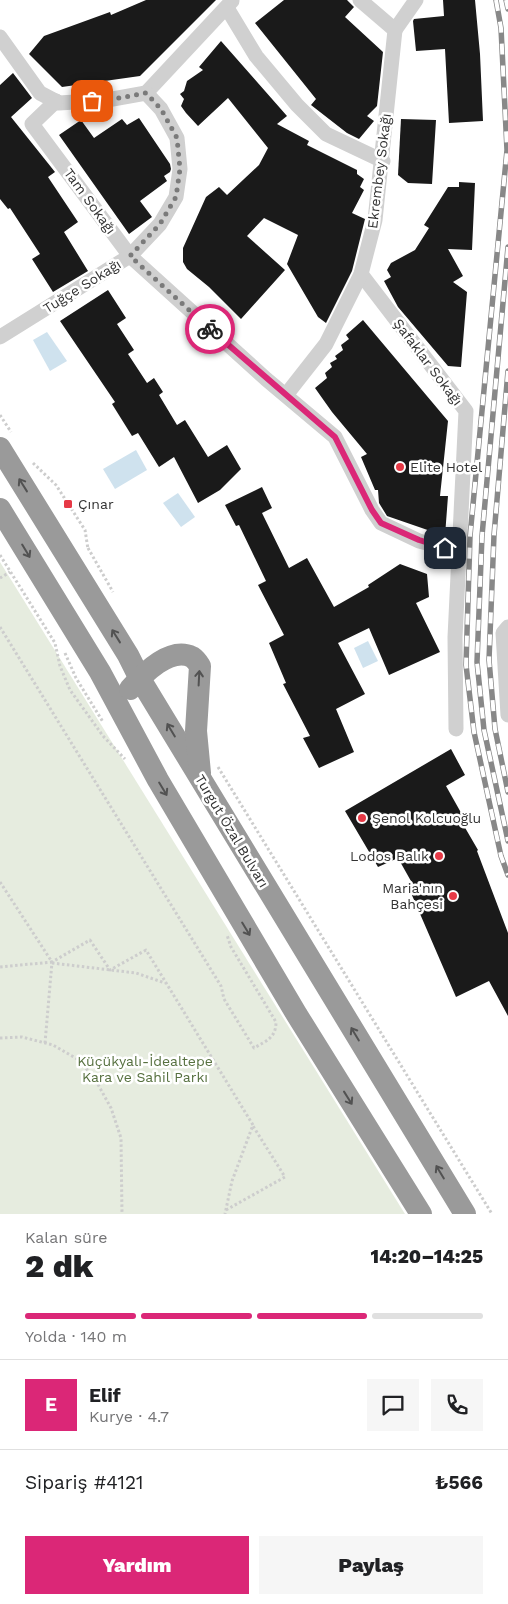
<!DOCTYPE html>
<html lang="tr">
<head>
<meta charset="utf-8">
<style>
	:root { --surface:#fff; --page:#f6f6f6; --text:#202124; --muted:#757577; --line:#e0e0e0; --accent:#db2777 }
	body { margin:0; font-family:"Work Sans",sans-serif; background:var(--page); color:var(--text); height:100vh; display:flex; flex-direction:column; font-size:19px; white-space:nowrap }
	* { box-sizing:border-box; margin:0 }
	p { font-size:16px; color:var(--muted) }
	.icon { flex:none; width:28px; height:28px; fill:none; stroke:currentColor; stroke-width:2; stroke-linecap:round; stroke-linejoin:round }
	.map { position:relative; height:1214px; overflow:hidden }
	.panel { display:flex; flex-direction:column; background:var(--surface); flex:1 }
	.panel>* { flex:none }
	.pin { position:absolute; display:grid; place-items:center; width:42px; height:42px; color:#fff; margin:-21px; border-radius:10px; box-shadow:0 2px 8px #0006 }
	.courier { position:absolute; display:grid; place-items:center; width:50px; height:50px; margin:-25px; border:4px solid #db2777; border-radius:50%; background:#fff; color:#222; box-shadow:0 1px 6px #0007 }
	.headline em { font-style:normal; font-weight:800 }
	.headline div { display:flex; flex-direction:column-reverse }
	.headline { display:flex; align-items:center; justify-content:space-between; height:85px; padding:0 25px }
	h1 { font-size:32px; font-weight:800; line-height:38px }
	.bar { display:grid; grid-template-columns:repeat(4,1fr); gap:8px 5px; align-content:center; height:60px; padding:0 25px }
	.bar i { height:6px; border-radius:4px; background:var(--line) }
	.bar .selected { background:var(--accent) }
	.bar p { grid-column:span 4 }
	.line { display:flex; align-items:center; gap:12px; padding:0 25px; border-top:1px solid var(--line) }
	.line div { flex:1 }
	.round { display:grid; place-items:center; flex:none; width:52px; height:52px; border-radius:0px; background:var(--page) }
	.primary-button { display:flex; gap:10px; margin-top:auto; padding:10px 25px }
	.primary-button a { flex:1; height:58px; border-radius:0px; background:var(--accent); color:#fff; font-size:20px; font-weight:800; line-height:58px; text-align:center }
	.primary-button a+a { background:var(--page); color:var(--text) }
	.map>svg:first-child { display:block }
	.green { fill:#e6ecdf }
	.water { fill:#cfe2ee }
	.building { fill:#1a1a1a }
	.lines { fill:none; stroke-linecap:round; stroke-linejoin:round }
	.path { stroke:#cdcdcd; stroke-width:3; stroke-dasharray:2.5 2.5; stroke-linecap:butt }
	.minor { stroke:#d0d0d0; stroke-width:15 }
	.highway { stroke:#9a9a9a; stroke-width:22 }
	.rail-casing { stroke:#888; stroke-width:5.5 }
	.rail { stroke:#fff; stroke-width:4; stroke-dasharray:11; stroke-linecap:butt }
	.oneway { stroke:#525252 }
	.done { stroke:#7a7a7a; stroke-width:5; stroke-dasharray:0 9 }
	.route { stroke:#db2777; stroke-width:6 }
	.poi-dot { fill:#e63946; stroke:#fff; stroke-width:2 }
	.labels { text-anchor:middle; stroke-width:5; stroke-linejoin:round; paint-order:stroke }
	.street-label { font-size:14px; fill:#333; stroke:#fff }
	.poi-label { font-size:14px; fill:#333; stroke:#fff; text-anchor:start }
	.park-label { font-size:14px; fill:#56703f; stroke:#fff }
</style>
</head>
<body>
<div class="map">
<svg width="508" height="1214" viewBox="0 0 508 1214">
	<rect width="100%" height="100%" fill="#fff"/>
	<polygon class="green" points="0,562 405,1214 0,1214"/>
	<g class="water">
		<polygon points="47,332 67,361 50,371 33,340"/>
		<polygon points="136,450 147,470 115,489 103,469"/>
		<polygon points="178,493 195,517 181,527 163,503"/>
		<polygon points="368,641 378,661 363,668 354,648"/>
	</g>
	<g class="building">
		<polygon points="146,0 216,0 140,76 62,87 29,54 44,36 110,12 111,15"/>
		<polygon points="284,0 347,0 354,7 345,17 383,52 377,106 367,116 374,121 359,139 347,133 311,105 316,99 255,23"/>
		<polygon points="443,0 475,0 480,54 483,121 449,123 445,49 416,51 413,21 414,19 444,16"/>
		<polygon points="221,41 287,116 277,124 309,141 307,145 357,170 357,174 364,179 360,187 364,190 352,213 365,219 352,271 326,323 318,317 287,264 298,235 264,218 247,236 285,270 241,319 209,287 187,269 183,262 183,248 206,197 219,187 227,195 259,165 268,148 228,98 198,126 186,113 181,106 184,99 180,94 184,91 187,81 203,70 199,67"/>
		<polygon points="13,73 32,98 11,117 55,172 48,177 78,222 64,232 88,271 53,292 32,259 40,254 10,208 8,209 0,199 0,85"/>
		<polygon points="139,118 170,164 171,169 170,172 164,176 167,181 140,201 152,217 129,234 59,135 81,120 94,138 122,119 127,125"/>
		<polygon points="401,119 436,120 432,184 408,183 398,175"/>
		<polygon points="459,182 475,183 472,250 448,249 463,276 453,282 467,292 461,367 448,366 398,307 384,281 391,277 387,270 391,263 415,250 429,228 424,225 448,187 459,187"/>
		<polygon points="108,290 126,318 117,324 134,350 128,354 147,383 154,378 163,392 159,395 177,425 185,420 208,457 227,445 241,469 220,490 198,503 174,457 159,467 138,433 132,436 112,404 115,402 60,321"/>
		<polygon points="363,320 448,421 440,496 448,496 445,536 387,516 379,503 378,490 375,490 361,457 367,454 332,412 315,388 327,378 325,373 332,367 330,363 337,359 335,356 343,350 341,345 349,339 346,335"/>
		<polygon points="262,487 272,508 262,513 289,568 307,558 334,607 369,587 368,585 400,564 427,574 429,597 416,603 440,652 389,675 369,628 338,643 365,694 336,709 354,752 319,768 303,738 310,736 283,684 286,683 269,643 284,635 258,585 266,581 239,525 236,526 225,505"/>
		<polygon points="451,749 465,775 446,786 464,818 460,819 478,850 477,851 508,933 508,1016 489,981 456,997 411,893 416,890 398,858 378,867 345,811"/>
	</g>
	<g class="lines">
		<g class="path">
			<polyline points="0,415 11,432"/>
			<polyline points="33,463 56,485 85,530 88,549"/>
			<polyline points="88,548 113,592"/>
			<polyline points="0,555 55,643 60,666 70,690 103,736 125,759"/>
			<polyline points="0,578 10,572"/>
			<path d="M0,627L221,986L224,999L254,1048C266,1041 276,1038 276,1022L231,947L227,935"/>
			<polyline points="65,653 76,678 103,722"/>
			<polyline points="218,767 492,1214"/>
			<polyline points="0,882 52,962 0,967"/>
			<polyline points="52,963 136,973 165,983"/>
			<polyline points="0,1038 22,1037 53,1045 79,1060 95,1079 111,1108 121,1138 122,1214"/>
			<polyline points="45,1043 52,962 90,940 110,970 146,950 253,1125 232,1181 225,1214"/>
			<polyline points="226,1210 285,1177 253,1126"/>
		</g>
		<g class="minor">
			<polyline points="227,8 256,56 297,105 326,134 383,161"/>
			<polyline points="395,30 416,0"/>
			<polyline points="0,37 40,93 59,103 107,100 146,93"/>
			<polyline points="146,93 232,1"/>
			<polyline points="56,101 32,124 130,256 266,379 335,437 372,510 381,523 419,541 458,551"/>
			<polyline points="361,274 466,411 455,637 456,729"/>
			<polyline points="0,337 130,256 160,224 176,197 180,169 177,138 161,109 146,93"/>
			<polyline points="286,395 326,344 361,274 375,220 395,30 360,0"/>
			<polyline points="508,627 503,633 508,715"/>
		</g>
		<g class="highway">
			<polyline points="0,448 128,655 140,679 465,1214"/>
			<polyline points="0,509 100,672 158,780 297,1015 421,1214"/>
			<path d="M130,689C143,674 170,646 192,657C195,659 198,663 200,666L196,731L200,773"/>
		</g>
		<g class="rail-casing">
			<g id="rail">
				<polyline points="496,0 501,28 507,150 470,536 466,665 474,732 501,856 508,875"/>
				<polyline points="506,0 508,9"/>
				<polyline points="508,247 482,536 477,662 484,730 508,841"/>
				<polyline points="508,371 494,535 489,660 495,729 508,792"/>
			</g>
		</g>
		<use href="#rail" class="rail"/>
	</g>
	<defs><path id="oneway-shaft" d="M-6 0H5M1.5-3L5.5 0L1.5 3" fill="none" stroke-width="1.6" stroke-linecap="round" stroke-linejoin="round" transform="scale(1.25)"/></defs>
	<g class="oneway">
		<use href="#oneway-shaft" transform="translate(23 485) rotate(-122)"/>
		<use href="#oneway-shaft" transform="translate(26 551) rotate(59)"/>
		<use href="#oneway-shaft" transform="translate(116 636) rotate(-122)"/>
		<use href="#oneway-shaft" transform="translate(199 678) rotate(-87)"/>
		<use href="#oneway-shaft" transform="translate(171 730) rotate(-121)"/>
		<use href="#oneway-shaft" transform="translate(163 789) rotate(59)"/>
		<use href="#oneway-shaft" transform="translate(246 929) rotate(59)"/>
		<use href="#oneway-shaft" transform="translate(355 1034) rotate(-121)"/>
		<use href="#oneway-shaft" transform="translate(348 1098) rotate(58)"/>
		<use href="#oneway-shaft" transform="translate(440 1172) rotate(-121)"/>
	</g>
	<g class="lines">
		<polyline class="done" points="92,101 108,100 146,93 161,109 177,138 180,169 176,197 160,224 130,256 210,329"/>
		<polyline class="route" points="210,329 335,437 372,510 381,523 419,540 445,548"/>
	</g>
	<g class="poi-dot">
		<circle cx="400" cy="467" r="5"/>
		<rect x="63" y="499" width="10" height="10" rx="2.5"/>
		<circle cx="362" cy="818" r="5"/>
		<circle cx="439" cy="856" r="5"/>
		<circle cx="453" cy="896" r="5"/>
	</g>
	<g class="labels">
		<g class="street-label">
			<text transform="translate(379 171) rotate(-83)" y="5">Ekrembey Sokağı</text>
			<text transform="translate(90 201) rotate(54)" y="5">Tam Sokağı</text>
			<text transform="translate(82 286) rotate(-32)" y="5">Tuğçe Sokağı</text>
			<text transform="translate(428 362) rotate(53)" y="5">Şafaklar Sokağı</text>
			<text transform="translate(232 831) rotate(59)" y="5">Turgut Özal Bulvarı</text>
		</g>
		<g class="poi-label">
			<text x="410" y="472">Elite Hotel</text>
			<text x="78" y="509">Çınar</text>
			<text x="372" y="823">Şenol Kolcuoğlu</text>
			<text x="429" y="861" text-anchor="end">Lodos Balık</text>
			<text x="443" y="893" text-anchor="end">Maria'nın<tspan x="443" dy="16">Bahçesi</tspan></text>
		</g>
		<g class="park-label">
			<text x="145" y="1066">Küçükyalı-İdealtepe<tspan x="145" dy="16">Kara ve Sahil Parkı</tspan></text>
		</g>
	</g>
</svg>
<div class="pin" style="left:92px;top:101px;background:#ea580c"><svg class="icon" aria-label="bag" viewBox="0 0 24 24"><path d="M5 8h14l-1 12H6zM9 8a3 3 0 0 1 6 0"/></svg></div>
<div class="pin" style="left:445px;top:548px;background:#1f2937"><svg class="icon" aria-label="home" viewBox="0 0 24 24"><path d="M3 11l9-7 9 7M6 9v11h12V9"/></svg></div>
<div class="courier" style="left:210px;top:329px"><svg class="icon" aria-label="bike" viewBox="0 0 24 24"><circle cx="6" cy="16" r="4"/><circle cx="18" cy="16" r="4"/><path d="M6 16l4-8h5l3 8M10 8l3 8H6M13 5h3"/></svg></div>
</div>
<section class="panel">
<div class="headline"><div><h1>2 dk</h1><p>Kalan süre</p></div><em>14:20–14:25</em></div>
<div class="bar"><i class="selected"></i><i class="selected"></i><i class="selected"></i><i></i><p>Yolda · 140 m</p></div>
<div class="line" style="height:90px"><b class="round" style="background:var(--accent);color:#fff">E</b><div><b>Elif</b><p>Kurye · 4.7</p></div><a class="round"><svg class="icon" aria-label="chat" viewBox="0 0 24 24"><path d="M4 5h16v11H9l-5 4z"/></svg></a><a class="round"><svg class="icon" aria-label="phone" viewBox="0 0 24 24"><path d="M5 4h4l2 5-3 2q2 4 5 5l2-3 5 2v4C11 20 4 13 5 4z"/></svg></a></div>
<div class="line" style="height:65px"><div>Sipariş #4121</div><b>₺566</b></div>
<div class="primary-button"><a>Yardım</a><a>Paylaş</a></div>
</section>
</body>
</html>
